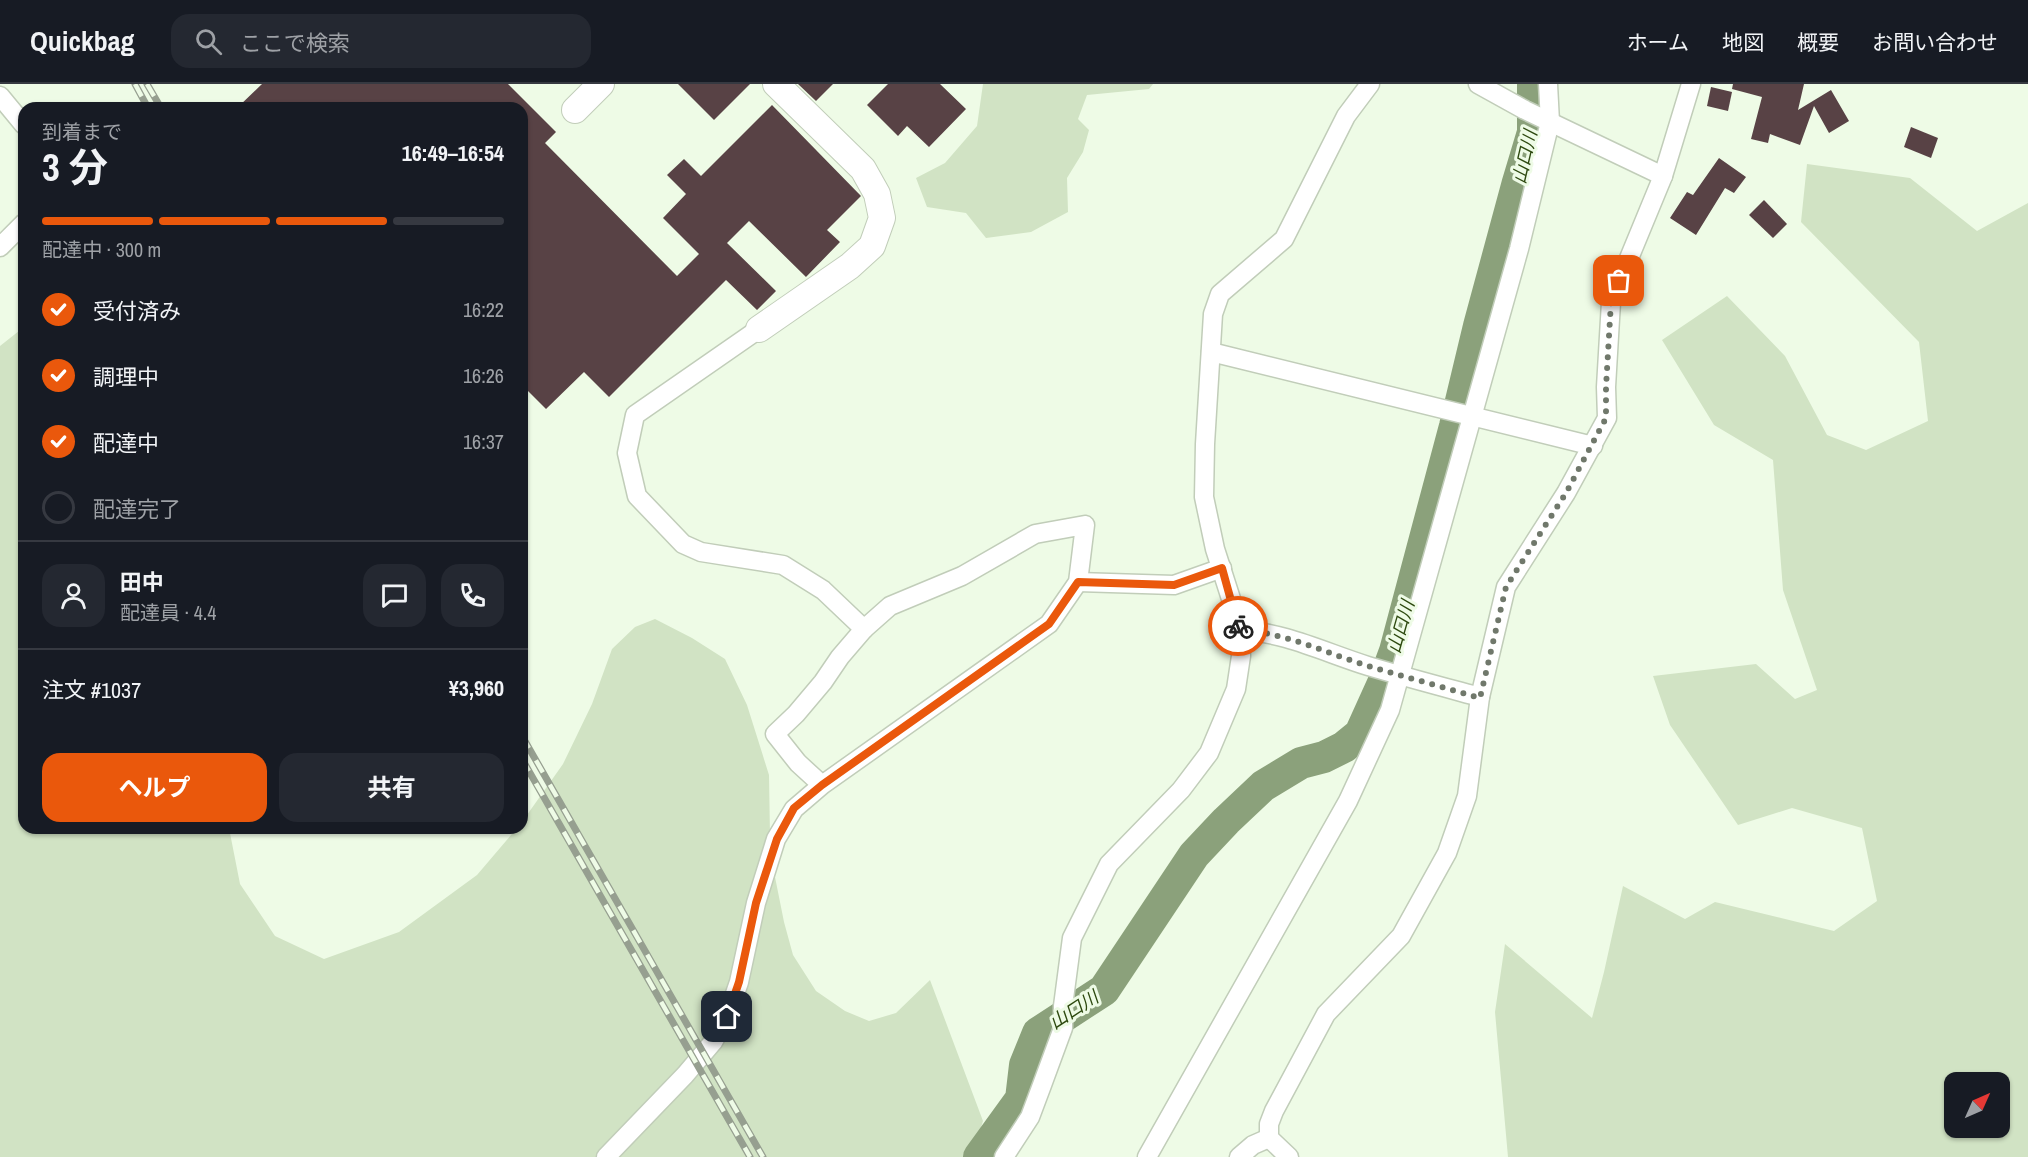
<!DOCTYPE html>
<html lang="ja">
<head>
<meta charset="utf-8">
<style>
	:root { --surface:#171b24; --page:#242831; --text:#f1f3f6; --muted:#9ea1a6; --line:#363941; --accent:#ea580c }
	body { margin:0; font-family:"Archivo Narrow","Noto Sans JP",sans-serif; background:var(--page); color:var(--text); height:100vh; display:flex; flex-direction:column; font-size:22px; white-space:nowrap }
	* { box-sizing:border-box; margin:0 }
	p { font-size:20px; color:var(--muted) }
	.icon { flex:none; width:33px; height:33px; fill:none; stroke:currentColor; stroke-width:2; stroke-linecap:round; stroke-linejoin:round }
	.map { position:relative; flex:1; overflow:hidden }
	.panel { position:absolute; left:18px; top:18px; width:510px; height:732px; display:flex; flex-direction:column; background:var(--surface); border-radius:18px; box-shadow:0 2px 4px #0004 }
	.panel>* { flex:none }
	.needle { width:39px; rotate:45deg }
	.controls { position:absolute; left:1944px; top:988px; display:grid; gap:12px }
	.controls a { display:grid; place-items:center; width:66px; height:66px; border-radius:12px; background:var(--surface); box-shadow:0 2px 4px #0004; font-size:30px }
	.pin { position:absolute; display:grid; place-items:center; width:51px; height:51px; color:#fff; margin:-26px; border-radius:12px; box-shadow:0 3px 9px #0006 }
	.courier { position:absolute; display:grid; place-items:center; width:60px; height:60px; margin:-30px; border:4px solid #ea580c; border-radius:50%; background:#fff; color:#222; box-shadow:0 2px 8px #0007 }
	.summary em { font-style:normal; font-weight:700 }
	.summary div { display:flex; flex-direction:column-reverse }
	.summary { display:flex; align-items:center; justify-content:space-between; height:102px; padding:0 24px }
	h1 { font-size:39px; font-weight:700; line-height:45px }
	.bar { display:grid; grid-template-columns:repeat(4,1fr); gap:9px 6px; align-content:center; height:72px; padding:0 24px }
	.bar i { height:8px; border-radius:4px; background:var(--line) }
	.bar .on { background:var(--accent) }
	.bar p { grid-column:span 4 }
	.line { display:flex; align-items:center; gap:15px; padding:0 24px; border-top:2px solid var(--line) }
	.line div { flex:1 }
	.round { display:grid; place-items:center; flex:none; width:63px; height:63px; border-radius:18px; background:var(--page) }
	ol { padding:0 24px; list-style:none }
	li { display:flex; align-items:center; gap:18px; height:66px }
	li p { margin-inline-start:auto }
	li .icon { padding:6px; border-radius:50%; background:var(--accent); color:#fff; stroke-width:4 }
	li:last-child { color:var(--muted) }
	li i { width:33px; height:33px; border:3px solid var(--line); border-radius:50% }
	.cta { display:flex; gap:12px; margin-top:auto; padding:12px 24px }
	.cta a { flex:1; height:69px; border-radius:18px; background:var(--accent); color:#fff; font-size:24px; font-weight:700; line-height:69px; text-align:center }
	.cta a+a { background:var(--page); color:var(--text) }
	header { display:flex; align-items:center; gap:36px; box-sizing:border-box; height:84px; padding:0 30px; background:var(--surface); border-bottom:2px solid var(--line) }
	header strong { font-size:28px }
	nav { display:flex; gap:33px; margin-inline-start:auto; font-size:21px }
	.search { width:420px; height:54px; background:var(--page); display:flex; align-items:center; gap:15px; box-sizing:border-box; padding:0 21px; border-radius:18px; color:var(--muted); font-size:22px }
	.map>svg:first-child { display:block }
	.green { fill:#d1e3c4; fill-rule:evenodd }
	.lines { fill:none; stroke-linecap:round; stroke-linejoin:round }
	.river { stroke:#8ba17b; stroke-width:32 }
	.building { fill:#584245 }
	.street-casing { stroke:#c1cdb9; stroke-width:21 }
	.secondary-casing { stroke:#c1cdb9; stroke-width:28 }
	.street { stroke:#fff; stroke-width:18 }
	.secondary { stroke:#fff; stroke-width:26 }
	.rail-casing { stroke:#969f90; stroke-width:7 }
	.rail { stroke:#eefbe6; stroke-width:4.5; stroke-dasharray:14; stroke-linecap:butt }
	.done { stroke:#70786b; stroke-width:6; stroke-dasharray:0 10.8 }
	.route { stroke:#ea580c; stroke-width:8 }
	.labels { text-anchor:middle; stroke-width:6; stroke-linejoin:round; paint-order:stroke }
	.water-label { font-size:18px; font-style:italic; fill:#2d490f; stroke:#eefbe6 }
</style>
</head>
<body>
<header>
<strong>Quickbag</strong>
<div class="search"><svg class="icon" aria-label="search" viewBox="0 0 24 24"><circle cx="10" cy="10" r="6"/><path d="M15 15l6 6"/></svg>ここで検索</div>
<nav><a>ホーム</a><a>地図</a><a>概要</a><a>お問い合わせ</a></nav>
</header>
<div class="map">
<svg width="2028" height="1073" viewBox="0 0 2028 1073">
	<rect width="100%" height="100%" fill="#eefbe6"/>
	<g class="green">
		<polygon points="983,0 1153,0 1149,5 1087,11 1078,35 1089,46 1083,68 1067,94 1068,128 1031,148 986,154 966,129 927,123 916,94 945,79 977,42"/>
		<path d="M1807,80L1910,94L1977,147L2028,119V1073H1508L1495,928L1505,860L1592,934L1604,888L1623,802L1685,835L1715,818L1834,847L1877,817L1862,744L1792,724L1738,741L1670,641L1653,592L1756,580L1795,615L1817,606L1783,506L1773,376L1714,341L1662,256L1727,212L1785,272L1827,351L1866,366L1928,337L1919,258L1801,138ZM1954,999H2000V1044H1954Z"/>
		<polygon points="24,243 24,744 229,744 240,800 275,852 324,875 399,848 477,791 517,744 522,744 522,738 563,680 592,620 612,565 635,543 655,535 692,554 725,575 747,621 769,691 770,752 773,783 784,838 793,871 816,907 845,927 869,937 896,929 930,896 983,1037 972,1073 0,1073 0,262"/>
	</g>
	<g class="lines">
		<polyline class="river" points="979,1073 1021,1015 1025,981 1038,949 1104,906 1194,771 1226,737 1263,702 1301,679 1324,673 1344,663 1360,650 1384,597 1395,567 1455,342 1479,242 1518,98 1533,48 1533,0"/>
	</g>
	<g class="building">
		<polygon points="262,0 508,0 556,48 545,59 677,192 699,170 663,134 686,110 667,91 684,75 701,92 772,21 861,112 827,146 840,158 806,193 749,137 727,159 776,207 757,226 726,196 609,313 584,288 546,325 522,301 522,24 237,24"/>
		<polygon points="678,0 750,0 714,36"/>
		<polygon points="798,0 833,0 816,17"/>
		<polygon points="888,0 940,0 966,25 929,63 907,42 898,52 867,21"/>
		<polygon points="1733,0 1804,0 1798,26 1831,6 1849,37 1829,49 1814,22 1800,61 1770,50 1768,59 1751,55 1762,13 1732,5"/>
		<polygon points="1711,3 1732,8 1728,27 1707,22"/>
		<polygon points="1911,43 1938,54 1931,74 1904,63"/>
		<polygon points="1719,74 1746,93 1734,109 1725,104 1696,151 1670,134 1687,108 1693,111"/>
		<polygon points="1764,116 1787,140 1773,154 1749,131"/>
	</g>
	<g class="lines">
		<g class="street-casing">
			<g id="street">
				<polyline points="1478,0 1525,26 1663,92"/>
				<polyline points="0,12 24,41"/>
				<polyline points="0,163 24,139"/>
				<polyline points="759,245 635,331 627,369 637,412 683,460 701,468 783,481 823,506 864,545"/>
				<polyline points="1211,268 1593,362"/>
				<polyline points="1078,498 1174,501 1222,484"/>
				<path d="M1239,546C1284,548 1326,569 1368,582C1405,593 1443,603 1480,613"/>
				<polyline points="606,1073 685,991 713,958 727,933 739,898 756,819 776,755 794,725 822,701 1049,540 1078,498 1085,441 1035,450 962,492 890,522 864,545 840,573 823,598 796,630 775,650 798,679 822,701"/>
				<polyline points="1004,1073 1030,1033 1042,1001 1063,944 1063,922 1072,854 1109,780 1181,706 1209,669 1236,605 1241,572 1239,546 1232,518 1215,465 1204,413 1205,360 1213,230 1220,210 1284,155 1346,32 1370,0"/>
				<polyline points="1147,1073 1348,717 1390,626 1519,165 1550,38 1548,0"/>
				<polyline points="1239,1073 1253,1061 1269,1054"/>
				<polyline points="1289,1073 1269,1054 1269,1040 1274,1027 1326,930 1401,852 1447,769 1467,712 1480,613 1506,503 1566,409 1607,334 1606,303 1611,218 1663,92 1691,0"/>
			</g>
		</g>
		<g class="secondary-casing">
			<g id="secondary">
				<polyline points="575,26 601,0"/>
				<polyline points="759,245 850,182 872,162 882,134 877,110 863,85 776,0"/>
			</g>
		</g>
		<use href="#street" class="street"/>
		<use href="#secondary" class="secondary"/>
		<g class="rail-casing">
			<g id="rail">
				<polyline points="135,0 148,24"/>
				<polyline points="147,0 161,24"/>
				<polyline points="522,652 763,1073"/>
				<polyline points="522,675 750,1073"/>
			</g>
		</g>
		<use href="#rail" class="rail"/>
	</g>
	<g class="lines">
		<path class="done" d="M1238,542L1239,546C1284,548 1326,569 1368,582C1405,593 1443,603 1480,614L1506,503L1566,409L1606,334V303L1611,218L1619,197"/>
		<polyline class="route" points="727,933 739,898 756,819 777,755 794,724 822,701 1049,540 1078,498 1174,501 1222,484 1238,542"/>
	</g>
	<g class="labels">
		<g class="water-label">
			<text transform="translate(1525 73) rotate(-77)" y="6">山口川</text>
			<text transform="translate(1401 543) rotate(-74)" y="6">山口川</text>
			<text transform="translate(1074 926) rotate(-33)" y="6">山口川</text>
		</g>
	</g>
</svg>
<div class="controls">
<a><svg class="needle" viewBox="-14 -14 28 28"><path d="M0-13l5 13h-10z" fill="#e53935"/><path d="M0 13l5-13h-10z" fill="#9ea1a6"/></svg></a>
</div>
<div class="pin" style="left:1619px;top:197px;background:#ea580c"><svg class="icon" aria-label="bag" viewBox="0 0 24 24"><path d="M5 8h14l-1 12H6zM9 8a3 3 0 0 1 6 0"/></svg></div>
<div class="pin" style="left:727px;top:933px;background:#1f2937"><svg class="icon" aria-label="home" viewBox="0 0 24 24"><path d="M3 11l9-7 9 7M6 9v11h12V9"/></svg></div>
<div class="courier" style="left:1238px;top:542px"><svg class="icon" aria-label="bike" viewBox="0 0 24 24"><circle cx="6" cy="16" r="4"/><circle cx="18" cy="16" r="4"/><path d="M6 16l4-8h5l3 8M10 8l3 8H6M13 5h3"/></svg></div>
<section class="panel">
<div class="summary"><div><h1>3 分</h1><p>到着まで</p></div><em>16:49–16:54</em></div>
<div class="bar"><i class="on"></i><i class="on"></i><i class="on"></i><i></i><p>配達中 · 300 m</p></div>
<ol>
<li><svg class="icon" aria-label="check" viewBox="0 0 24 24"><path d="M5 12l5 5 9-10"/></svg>受付済み<p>16:22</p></li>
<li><svg class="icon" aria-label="check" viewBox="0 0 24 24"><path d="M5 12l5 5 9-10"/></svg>調理中<p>16:26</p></li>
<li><svg class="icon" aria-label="check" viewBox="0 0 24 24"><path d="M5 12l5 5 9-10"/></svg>配達中<p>16:37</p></li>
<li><i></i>配達完了</li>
</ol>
<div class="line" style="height:108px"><a class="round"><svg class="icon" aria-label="person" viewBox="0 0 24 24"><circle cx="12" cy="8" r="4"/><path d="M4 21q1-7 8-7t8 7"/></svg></a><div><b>田中</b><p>配達員 · 4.4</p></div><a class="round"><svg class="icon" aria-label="chat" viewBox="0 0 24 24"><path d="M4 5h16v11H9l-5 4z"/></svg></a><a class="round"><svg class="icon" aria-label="phone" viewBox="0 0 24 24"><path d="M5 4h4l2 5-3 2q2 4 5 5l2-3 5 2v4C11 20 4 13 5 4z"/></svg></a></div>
<div class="line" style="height:78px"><div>注文 #1037</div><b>¥3,960</b></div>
<div class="cta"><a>ヘルプ</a><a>共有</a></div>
</section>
</div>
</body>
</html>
